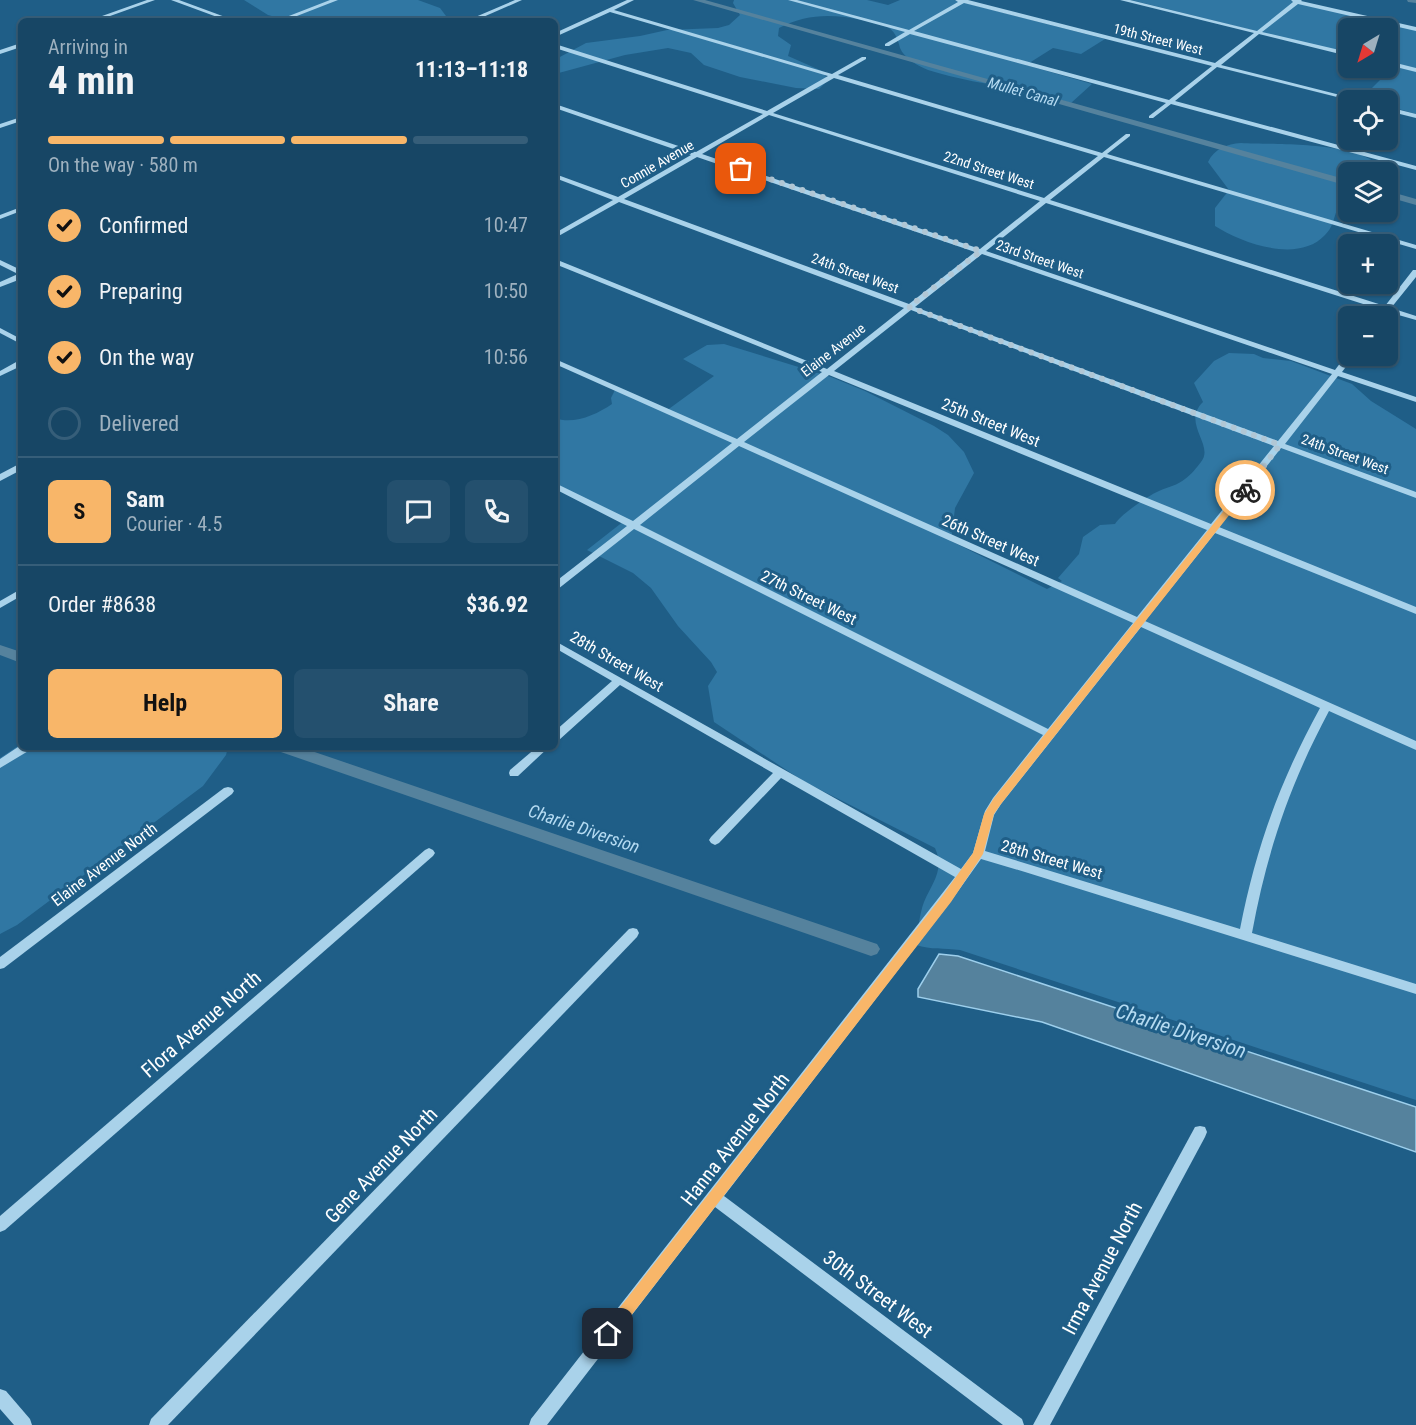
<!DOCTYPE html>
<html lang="en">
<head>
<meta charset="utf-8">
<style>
	:root { --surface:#174665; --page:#24506e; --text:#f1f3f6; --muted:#9eb1bf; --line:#365e79; --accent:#f8b669 }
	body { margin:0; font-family:"Roboto Condensed",sans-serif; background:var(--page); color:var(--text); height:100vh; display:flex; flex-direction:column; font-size:22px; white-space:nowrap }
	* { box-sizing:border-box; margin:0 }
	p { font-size:20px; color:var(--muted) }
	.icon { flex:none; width:33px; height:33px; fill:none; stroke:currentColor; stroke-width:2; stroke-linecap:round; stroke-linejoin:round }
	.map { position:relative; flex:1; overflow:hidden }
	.panel { position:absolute; left:18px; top:18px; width:540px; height:732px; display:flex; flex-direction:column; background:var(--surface); border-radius:9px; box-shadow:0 2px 4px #0004,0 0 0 2px var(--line) }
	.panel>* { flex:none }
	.needle { width:39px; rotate:218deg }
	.buttons { position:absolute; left:1338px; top:18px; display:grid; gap:12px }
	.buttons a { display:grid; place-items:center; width:60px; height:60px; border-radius:9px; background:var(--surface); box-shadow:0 2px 4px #0004,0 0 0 2px var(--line); font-size:30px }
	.pin { position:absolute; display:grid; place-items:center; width:51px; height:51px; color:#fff; margin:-26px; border-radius:12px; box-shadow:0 3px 9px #0006 }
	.courier { position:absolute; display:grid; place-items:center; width:60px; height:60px; margin:-30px; border:4px solid #f8b669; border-radius:50%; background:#fff; color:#222; box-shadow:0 2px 8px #0007 }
	.summary em { font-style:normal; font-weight:700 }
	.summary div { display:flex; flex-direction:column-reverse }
	.summary { display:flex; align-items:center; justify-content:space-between; height:102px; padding:0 30px }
	h1 { font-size:39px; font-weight:700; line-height:45px }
	.bar { display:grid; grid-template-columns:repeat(4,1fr); gap:9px 6px; align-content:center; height:72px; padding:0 30px }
	.bar i { height:8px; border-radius:4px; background:var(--line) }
	.bar .current { background:var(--accent) }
	.bar p { grid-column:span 4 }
	.line { display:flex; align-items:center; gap:15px; padding:0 30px; border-top:2px solid var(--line) }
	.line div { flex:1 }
	.round { display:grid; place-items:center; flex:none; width:63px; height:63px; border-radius:9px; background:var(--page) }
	ol { padding:0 30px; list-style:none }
	li { display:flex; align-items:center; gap:18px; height:66px }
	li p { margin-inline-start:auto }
	li .icon { padding:6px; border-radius:50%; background:var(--accent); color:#111; stroke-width:4 }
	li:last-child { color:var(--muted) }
	li i { width:33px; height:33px; border:3px solid var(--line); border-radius:50% }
	.action { display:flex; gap:12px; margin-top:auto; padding:12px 30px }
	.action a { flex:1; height:69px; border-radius:9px; background:var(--accent); color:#111; font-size:24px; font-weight:700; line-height:69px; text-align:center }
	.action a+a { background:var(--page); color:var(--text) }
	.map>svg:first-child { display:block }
	.green { fill:#3077a3 }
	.water { fill:#55829d; stroke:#9dcfec; stroke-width:1.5 }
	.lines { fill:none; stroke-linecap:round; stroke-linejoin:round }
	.canal { fill:#55829d; fill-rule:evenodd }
	.minor { fill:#a9d2ea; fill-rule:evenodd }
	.route { fill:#f8b669 }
	.done { stroke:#b1c7d5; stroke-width:6; stroke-dasharray:0 10.8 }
	.labels { text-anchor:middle; stroke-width:6; stroke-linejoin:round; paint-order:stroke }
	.far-street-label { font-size:14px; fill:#fff; stroke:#1f5e87 }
	.far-water-label { font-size:15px; font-style:italic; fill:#b5dbf2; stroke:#1f5e87 }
	.street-label { font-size:16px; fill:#fff; stroke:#1f5e87 }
	.water-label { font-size:18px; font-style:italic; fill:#b5dbf2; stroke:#1f5e87 }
	.near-street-label { font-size:20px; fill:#fff; stroke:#1f5e87 }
	.near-water-label { font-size:21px; font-style:italic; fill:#b5dbf2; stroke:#1f5e87 }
</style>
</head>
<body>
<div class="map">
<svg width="1416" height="1425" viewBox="0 0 1416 1425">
	<rect width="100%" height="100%" fill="#1f5e87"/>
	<g class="green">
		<polygon points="244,0 418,0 440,8 446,16 445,21 290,21 268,15"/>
		<path d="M734,0H867L888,5L900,0H954L1105,39L1081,54L1053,48L1026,65L1092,84L1071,103C1024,87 975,85 928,70C918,66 904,58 900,48C898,40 896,33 889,28C882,23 871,22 863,20C833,14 807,13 779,28L778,36L791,45L788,56L822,71L828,80L819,89L796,88L740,77L704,65L691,53L668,48L625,55L555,74V50L558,58L586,43L640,36L667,30L718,28L729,25L740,15L733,3Z"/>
		<polygon points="1131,0 1290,0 1416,29 1416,114 1388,106 1388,100 1361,99 1394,66 1388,64 1388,28 1348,28 1348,54"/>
		<path d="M1241,143C1274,145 1366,140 1384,172H1348V196C1344,200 1339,205 1337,210C1333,220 1333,227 1325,235C1298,264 1242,243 1215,226V208L1229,190L1208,162C1214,149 1227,144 1241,143Z"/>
		<path d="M724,344L831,377L865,391L934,426L948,435L964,452L974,473L955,508L951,541L1047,589L1062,581L1058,578L1079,554L1083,537L1100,525L1115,524C1120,515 1149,495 1159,491C1168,487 1178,485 1185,479C1191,475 1197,467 1201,462C1215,445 1181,423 1203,402L1194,383L1214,361L1229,353L1254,354L1263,358L1291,361L1352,384L1371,401L1416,429V1100L960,950C944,948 931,950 916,945C918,932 919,915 924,902C932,883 945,870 935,848L803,781L714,722L708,686L717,672L711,662L678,626L651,588L633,573L587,550L624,521L555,486V418C573,425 596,415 612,404L611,398L615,390L666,411L714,376L683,359L707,345Z"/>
		<polygon points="21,744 21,747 228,747 226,755 203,786 17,925 0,934 0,758"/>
	</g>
	<polygon class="water" points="939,954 958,956 1416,1107 1416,1152 1042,1022 918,997 918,989"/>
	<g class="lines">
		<g class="canal">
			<polygon points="693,0 705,0 1348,180 1348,186"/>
			<polygon points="1407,0 1416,0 1416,3 1408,2"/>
			<polygon points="1388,191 1416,199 1416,205 1388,197"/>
			<polygon points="0,645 21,652 21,663 0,655"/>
			<polygon points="275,747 300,747 871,942 877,944 880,949 877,954 871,956 278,751"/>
		</g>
		<g class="minor">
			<polygon points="147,0 155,0 96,21 88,21"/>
			<polygon points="171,0 179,0 236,21 228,21"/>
			<polygon points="330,0 338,0 284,21 276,21"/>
			<polygon points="515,0 522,0 474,21 466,21"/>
			<path d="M627,0H634L614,10L832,74L862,57H866V59L838,75L1102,153L1126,134H1130V136L1107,154L1416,245V249L1104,157L1050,200L1385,306L1413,270H1416V277L1391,308L1416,316V320L1388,312L1385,316H1378L1382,310L1046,203L986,251L1335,370L1347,354L1354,356L1342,372L1416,397V402L1338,376L1285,444L1416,492V498L1281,448L1219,527L1416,607V614L1215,533L1145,621L1416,741V750L1329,711C1290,784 1267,851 1252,933L1416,984V994L1025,872L981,859L951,901L724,1196L1022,1419L1024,1425H1003L715,1207L547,1425H529L531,1419L955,877L781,778L719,843L715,845L711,843L709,840L711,837L773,773L620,685L559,740L555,741V731L612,681L555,648V641L961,869L973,853L985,811L993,798L1043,735L634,529L558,589L555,590V582L627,526L555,489V483L633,521L732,443L555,364V359L737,439L822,372L555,264V259L827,369L904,308L619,202L555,238V233L613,200L555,178V174L618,197L691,155L555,108V104L696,152L763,114L555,48V44L767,111L828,76L610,12L555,37V33ZM834,78L1098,156L1044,198L773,113ZM769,115L1040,201L980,249L702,154ZM697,157L975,252L909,304L624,199ZM982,254L1332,374L1278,441L915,307ZM911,310L1274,446L1211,524L834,371ZM829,375L1207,530L1137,617L744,442ZM739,446L1133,623L1048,729L640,525ZM1141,627L1320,708C1280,781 1256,847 1240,929L985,851L994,815L1001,804Z"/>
			<path d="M788,0H797L909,30L958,2L955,0H968L1215,63L1254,33L1120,0H1130L1257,31L1293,2L1291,0H1302L1301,1L1416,27V31L1298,4L1262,32L1348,52V56L1259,34L1221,65L1356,99L1357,100H1349L1217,67L1175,101L1416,166V170L1171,104L1153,118H1149V116L1166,103L910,34L889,46H885V44L905,32ZM964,3L1212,66L1169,100L914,31Z"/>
			<polygon points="21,43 21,47 0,54 0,50"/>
			<polygon points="1388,61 1416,68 1416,72 1388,65"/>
			<polygon points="1388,107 1416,114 1416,118 1388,111"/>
			<polygon points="21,117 21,121 0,128 0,124"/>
			<polygon points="21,207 21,211 0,219 0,215"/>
			<polygon points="0,260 21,270 21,279 0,287 0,282 18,274 0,265"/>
			<polygon points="0,328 21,339 21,344 0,333"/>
			<polygon points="18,361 21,361 21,366 0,376 0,371"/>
			<polygon points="21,463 21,470 0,481 0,474"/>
			<polygon points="21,589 21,596 0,608 0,601"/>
			<polygon points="21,745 21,747 31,747 30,750 0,768 0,759"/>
			<polygon points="537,747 549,747 518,776 510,776 509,773 510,770"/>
			<polygon points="228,787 232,788 234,791 232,794 4,968 0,969 0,957 224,788"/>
			<polygon points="429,848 433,850 435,853 433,856 5,1230 0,1232 0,1216 425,850"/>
			<polygon points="633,928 637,929 639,933 637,937 168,1425 149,1425 151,1419 629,929"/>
			<polygon points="1200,1126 1205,1127 1207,1132 1205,1137 1050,1425 1033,1425 1195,1127"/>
			<polygon points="0,1389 6,1391 30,1419 32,1425 14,1425 0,1409"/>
		</g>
	</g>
	<polygon class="route" points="1242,488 1249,490 1001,804 994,814 983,854 951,902 613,1339 608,1341 603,1339 601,1334 603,1329 943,895 973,853 984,814 994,798"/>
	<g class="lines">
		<polyline class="done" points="741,169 981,251 909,307 1280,445 1245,490"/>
	</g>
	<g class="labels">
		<g class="far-street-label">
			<text transform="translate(1158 39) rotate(14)" y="5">19th Street West</text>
			<text transform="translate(657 164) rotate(-30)" y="5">Connie Avenue</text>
			<text transform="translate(989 170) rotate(18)" y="5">22nd Street West</text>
			<text transform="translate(1040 259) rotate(19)" y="5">23rd Street West</text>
			<text transform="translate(855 273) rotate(20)" y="5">24th Street West</text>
			<text transform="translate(833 350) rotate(-38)" y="5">Elaine Avenue</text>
			<text transform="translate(1345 454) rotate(20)" y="5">24th Street West</text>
		</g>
		<g class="far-water-label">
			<text transform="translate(1023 92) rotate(16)" y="5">Mullet Canal</text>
		</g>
		<g class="street-label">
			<text transform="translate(991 422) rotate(22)" y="6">25th Street West</text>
			<text transform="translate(991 540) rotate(24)" y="6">26th Street West</text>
			<text transform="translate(809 597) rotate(26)" y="6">27th Street West</text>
			<text transform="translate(617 661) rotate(30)" y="6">28th Street West</text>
			<text transform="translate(1052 859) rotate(16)" y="6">28th Street West</text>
			<text transform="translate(104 864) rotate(-37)" y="6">Elaine Avenue North</text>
		</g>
		<g class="water-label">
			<text transform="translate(584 829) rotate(19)" y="6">Charlie Diversion</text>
		</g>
		<g class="near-street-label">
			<text transform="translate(201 1024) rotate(-41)" y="7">Flora Avenue North</text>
			<text transform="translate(735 1139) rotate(-52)" y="7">Hanna Avenue North</text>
			<text transform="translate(381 1165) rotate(-46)" y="7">Gene Avenue North</text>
			<text transform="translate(1102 1268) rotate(-62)" y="7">Irma Avenue North</text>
			<text transform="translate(878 1294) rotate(37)" y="7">30th Street West</text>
		</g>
		<g class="near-water-label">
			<text transform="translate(1181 1031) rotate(18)" y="7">Charlie Diversion</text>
		</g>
	</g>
</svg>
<div class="buttons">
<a><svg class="needle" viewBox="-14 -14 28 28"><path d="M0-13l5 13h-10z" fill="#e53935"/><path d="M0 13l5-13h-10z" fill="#9eb1bf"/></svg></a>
<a><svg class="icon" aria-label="locate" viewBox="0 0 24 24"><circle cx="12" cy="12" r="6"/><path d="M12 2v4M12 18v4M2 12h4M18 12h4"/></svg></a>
<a><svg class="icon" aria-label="layers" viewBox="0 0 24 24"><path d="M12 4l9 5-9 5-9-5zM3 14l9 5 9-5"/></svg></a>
<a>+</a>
<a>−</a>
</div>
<div class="pin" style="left:741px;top:169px;background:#ea580c"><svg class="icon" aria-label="bag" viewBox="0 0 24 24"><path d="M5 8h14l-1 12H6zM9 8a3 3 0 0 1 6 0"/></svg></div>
<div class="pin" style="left:608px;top:1334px;background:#1f2937"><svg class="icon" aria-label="home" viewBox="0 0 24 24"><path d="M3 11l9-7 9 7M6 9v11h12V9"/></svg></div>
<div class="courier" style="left:1245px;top:490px"><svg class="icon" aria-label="bike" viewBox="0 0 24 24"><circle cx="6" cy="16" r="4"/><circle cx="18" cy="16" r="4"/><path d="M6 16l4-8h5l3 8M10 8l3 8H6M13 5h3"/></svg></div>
<section class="panel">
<div class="summary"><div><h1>4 min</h1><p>Arriving in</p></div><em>11:13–11:18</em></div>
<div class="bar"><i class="current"></i><i class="current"></i><i class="current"></i><i></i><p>On the way · 580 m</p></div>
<ol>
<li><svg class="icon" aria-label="check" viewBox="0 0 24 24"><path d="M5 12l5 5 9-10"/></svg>Confirmed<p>10:47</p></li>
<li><svg class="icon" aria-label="check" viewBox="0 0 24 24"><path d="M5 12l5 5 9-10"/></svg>Preparing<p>10:50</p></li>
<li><svg class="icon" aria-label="check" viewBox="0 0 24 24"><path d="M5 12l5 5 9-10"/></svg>On the way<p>10:56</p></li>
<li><i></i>Delivered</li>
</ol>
<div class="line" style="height:108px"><b class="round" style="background:var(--accent);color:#111">S</b><div><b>Sam</b><p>Courier · 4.5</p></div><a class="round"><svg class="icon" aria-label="chat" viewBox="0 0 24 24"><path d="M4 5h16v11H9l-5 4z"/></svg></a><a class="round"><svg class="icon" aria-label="phone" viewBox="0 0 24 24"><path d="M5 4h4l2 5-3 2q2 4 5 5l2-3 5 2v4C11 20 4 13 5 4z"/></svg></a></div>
<div class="line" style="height:78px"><div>Order #8638</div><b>$36.92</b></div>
<div class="action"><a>Help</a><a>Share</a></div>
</section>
</div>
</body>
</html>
